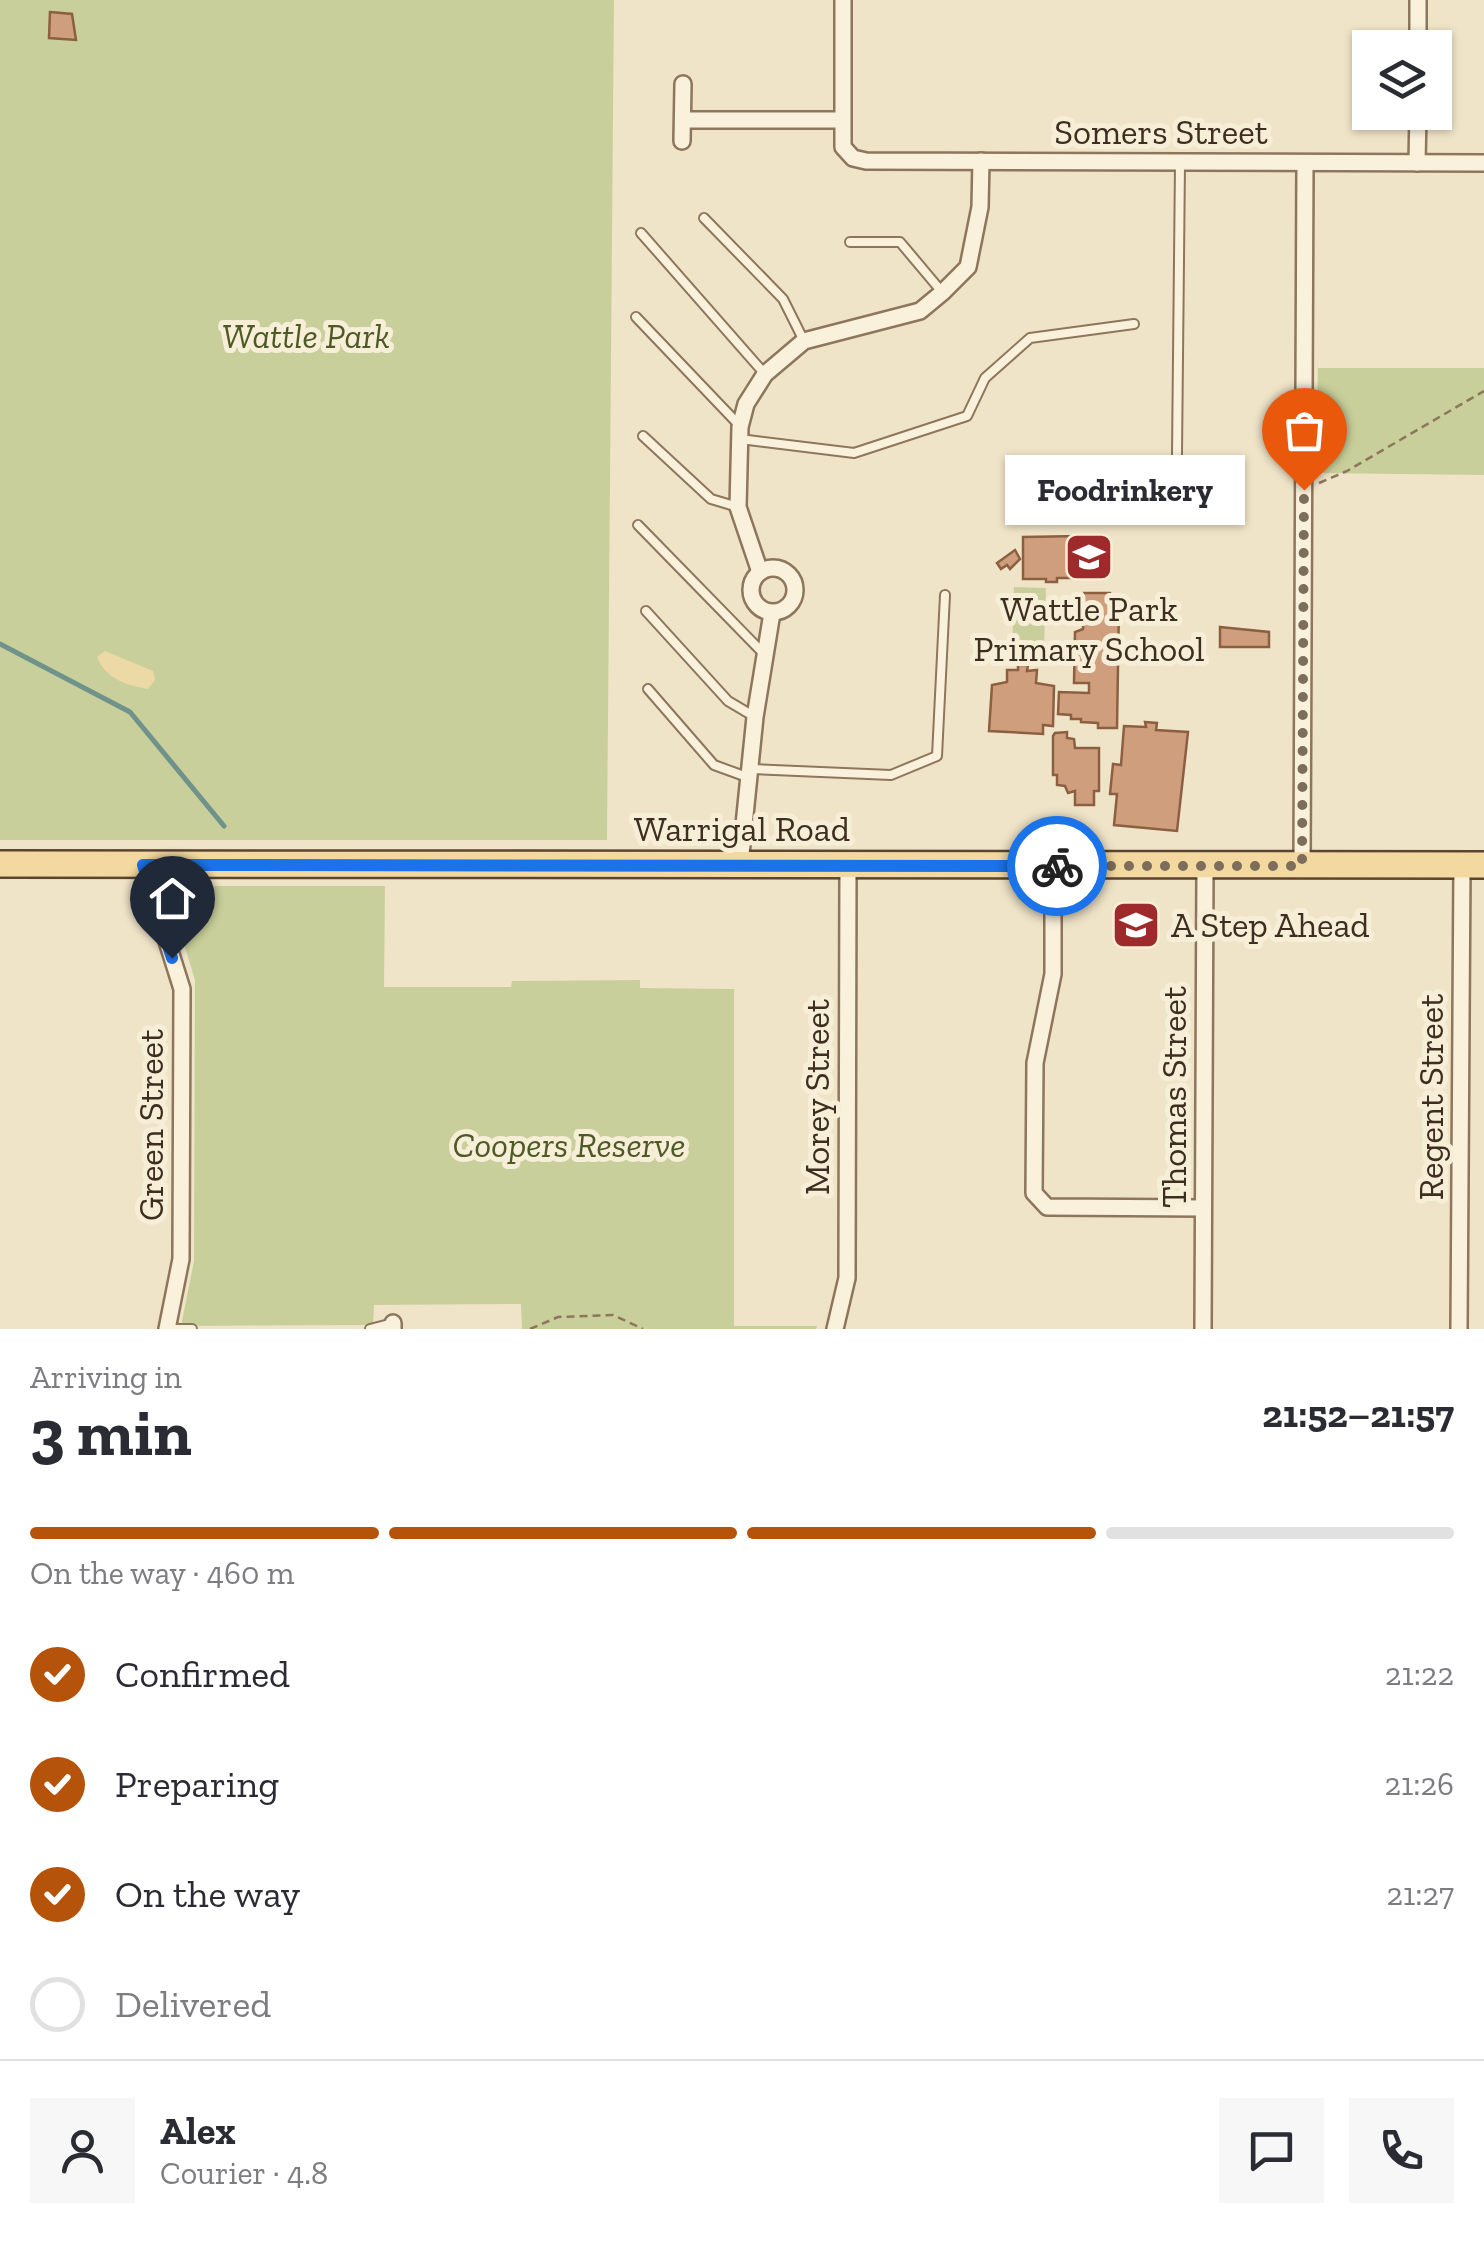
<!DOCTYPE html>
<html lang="en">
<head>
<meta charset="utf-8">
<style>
	:root { --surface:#fff; --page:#f7f7f7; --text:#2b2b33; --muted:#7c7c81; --line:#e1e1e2; --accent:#b45309 }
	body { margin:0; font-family:"Zilla Slab",serif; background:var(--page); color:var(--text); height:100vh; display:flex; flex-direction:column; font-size:38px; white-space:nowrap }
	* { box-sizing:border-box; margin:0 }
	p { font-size:32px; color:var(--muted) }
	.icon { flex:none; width:55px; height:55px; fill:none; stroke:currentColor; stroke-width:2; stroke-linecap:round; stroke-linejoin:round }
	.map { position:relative; height:1329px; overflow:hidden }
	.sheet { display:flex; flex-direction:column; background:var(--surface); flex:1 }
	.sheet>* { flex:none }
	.buttons { position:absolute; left:1352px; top:30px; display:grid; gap:20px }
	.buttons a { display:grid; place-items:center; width:100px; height:100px; border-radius:0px; background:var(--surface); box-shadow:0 2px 8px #0004; font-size:50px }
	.pin { position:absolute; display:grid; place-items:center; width:85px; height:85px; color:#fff; margin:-102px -42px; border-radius:50% 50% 50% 0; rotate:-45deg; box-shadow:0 0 10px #0007 }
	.pin .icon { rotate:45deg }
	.courier { position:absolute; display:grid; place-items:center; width:100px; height:100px; margin:-50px; border:8px solid #1a73e8; border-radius:50%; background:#fff; color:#222; box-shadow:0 2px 12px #0007 }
	.bubble { position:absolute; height:70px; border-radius:0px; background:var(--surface); box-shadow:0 2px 8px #0004; font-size:32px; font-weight:700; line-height:70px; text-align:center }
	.headline em { font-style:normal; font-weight:700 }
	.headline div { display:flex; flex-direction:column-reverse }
	.headline { display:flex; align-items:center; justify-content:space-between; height:170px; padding:0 30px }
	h1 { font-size:65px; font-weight:700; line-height:75px }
	.bar { display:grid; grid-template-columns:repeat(4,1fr); gap:15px 10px; align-content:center; height:120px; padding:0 30px }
	.bar i { height:12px; border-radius:8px; background:var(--line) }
	.bar .active { background:var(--accent) }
	.bar p { grid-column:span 4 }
	.line { display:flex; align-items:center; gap:25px; padding:0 30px; border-top:2px solid var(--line) }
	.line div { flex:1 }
	.round { display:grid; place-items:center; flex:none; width:105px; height:105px; border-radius:0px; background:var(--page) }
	ol { padding:0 30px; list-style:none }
	li { display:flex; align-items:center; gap:30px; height:110px }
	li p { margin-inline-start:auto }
	li .icon { padding:10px; border-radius:50%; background:var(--accent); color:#fff; stroke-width:4 }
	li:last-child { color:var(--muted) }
	li i { width:55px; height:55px; border:5px solid var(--line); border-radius:50% }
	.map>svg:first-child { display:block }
	.green { fill:#c9cf9b }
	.sand { fill:#ecd9a5 }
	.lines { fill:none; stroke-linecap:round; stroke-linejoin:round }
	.stream { stroke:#6f938a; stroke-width:5 }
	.building { fill:#cf9f7d; stroke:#8d5f41; stroke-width:2.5 }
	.lane-casing { stroke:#8d765c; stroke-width:12 }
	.street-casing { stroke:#8d765c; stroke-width:20 }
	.primary-casing { stroke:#5b4430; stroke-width:30 }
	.path { stroke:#8d765c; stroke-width:2.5; stroke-dasharray:8 5; stroke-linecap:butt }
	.lane { stroke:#faf1dc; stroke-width:8 }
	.street { stroke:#faf1dc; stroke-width:15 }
	.primary { stroke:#f3d9a0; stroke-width:25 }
	.done { stroke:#7c6e5b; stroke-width:10; stroke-dasharray:0 18 }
	.route { stroke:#1a73e8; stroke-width:12 }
	.labels { text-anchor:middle; stroke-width:10; stroke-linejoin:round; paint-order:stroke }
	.street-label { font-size:35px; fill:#3d2e20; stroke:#f7eed8 }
	.park-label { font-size:35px; font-style:italic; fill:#4d5a26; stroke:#f7eed8 }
	.poi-label { font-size:35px; fill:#3d2e20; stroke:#f7eed8 }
</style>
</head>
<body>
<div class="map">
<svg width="1484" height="1329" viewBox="0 0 1484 1329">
	<rect width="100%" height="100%" fill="#f0e4c8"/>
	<g class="green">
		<polygon points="0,0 614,0 607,840 0,840"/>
		<polygon points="1318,368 1484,368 1484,475 1316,473"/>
		<polygon points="1014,587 1046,588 1044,650 1012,650"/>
		<polygon points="166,886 385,886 384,987 511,987 512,981 640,980 640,988 734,989 734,1326 817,1326 816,1329 522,1329 521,1304 374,1305 373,1325 181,1326 194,1261 195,980"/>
	</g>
	<path class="sand" d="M105,651L153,671L155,680L148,689C126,685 106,679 97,657Z"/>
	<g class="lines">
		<polyline class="stream" points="0,644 130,712 224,826"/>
	</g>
	<g class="building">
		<polygon points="50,12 72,14 76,40 49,38"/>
		<polygon points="1080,536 1080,578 1057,578 1057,582 1046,582 1046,579 1023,579 1023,537"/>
		<polygon points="1015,550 1020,559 1010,569 1007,565 1001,569 997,563"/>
		<polygon points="1084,593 1110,593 1119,605 1117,728 1098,728 1098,723 1081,722 1081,719 1071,719 1071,715 1058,714 1059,692 1089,693 1089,683 1074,683 1075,632 1083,629"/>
		<polygon points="1220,627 1269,632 1269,647 1220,647"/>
		<polygon points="1018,665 1028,665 1027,671 1037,670 1036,683 1054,686 1053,726 1043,725 1043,734 989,731 992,685 1007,682 1007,670 1018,670"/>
		<polygon points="1145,722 1157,723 1156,730 1188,732 1177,831 1114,825 1117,794 1110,794 1113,764 1121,765 1124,726 1146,727"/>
		<polygon points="1067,732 1067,738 1074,739 1075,748 1099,748 1099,791 1094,791 1094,805 1075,805 1075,791 1068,793 1065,786 1057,785 1057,775 1053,775 1053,736 1055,733"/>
	</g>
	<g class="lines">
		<g class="lane-casing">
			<g id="lane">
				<polyline points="704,218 783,299 804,341"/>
				<polyline points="641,233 764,373"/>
				<polyline points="850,242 900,242 942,292"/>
				<polyline points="636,317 740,426"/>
				<polyline points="643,436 711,499 738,507"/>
				<polyline points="740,439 854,453 967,416 985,378 1030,338 1134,324"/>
				<polyline points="1177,454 1180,163"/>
				<polyline points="638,525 764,654"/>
				<polyline points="646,611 728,701 755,717"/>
				<polyline points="648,689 714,765 747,777"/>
				<polyline points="752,769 891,775 937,756 945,595"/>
				<polyline points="167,1329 192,1329"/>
				<polyline points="370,1329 393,1323"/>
			</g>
		</g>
		<g class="street-casing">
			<g id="street">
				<polyline points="843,0 843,147 853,158 866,161 1484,163"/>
				<polyline points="1418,48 1418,0"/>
				<polyline points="683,120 842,120"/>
				<polyline points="682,141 683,84"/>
				<polyline points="1417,163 1418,112"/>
				<circle cx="773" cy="590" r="22"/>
				<polyline points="760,572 738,507 740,427 746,404 765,374 804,341 920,311 943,292 968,267 980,207 981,161"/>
				<polyline points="740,864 755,717 772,613"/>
				<polyline points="143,865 182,989 181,1259 167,1329"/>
				<polyline points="1053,866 1053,974 1035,1063 1034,1193 1047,1207 1203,1208"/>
				<polyline points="1302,866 1305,163"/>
				<polyline points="393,1329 393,1323"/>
				<polyline points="835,1329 847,1278 848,864"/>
				<polyline points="1203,1329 1205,866"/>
				<polyline points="1459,1329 1462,865"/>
			</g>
		</g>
		<g class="primary-casing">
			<polyline id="primary" points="0,864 1484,865"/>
		</g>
		<g class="path">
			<polyline points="1319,483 1347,471 1484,391"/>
			<polyline points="530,1329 558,1317 613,1315 643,1329"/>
		</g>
		<use href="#lane" class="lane"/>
		<use href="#street" class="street"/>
		<use href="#primary" class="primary"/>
	</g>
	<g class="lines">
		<polyline class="done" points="1057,866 1302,866 1304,490"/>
		<polyline class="route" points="172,958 143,865 1057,866"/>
	</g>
	<defs>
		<g id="school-square" transform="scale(2.5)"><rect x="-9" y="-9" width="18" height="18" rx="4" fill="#9e2a2b" stroke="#f7eed8"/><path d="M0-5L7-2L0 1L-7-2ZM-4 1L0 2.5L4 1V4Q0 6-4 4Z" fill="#fff"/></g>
	</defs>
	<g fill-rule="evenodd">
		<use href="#school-square" x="1089" y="557"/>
		<use href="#school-square" x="1136" y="925"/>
	</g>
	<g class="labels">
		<g class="street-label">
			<text x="1161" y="144">Somers Street</text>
			<text x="742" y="841">Warrigal Road</text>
			<text transform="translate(817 1097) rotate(-90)" y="12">Morey Street</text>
			<text transform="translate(1174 1097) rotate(-90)" y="12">Thomas Street</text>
			<text transform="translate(1431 1097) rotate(-90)" y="12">Regent Street</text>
			<text transform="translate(151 1125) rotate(-90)" y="12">Green Street</text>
		</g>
		<g class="park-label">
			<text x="306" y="348">Wattle Park</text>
			<text x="569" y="1157">Coopers Reserve</text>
		</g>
		<g class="poi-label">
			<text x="1089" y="621">Wattle Park<tspan x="1089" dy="40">Primary School</tspan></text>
			<text x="1171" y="937" text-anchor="start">A Step Ahead</text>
		</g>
	</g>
</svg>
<div class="buttons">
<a><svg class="icon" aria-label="layers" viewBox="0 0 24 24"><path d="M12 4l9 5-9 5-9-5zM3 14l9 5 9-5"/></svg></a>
</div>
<div class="pin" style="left:1304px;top:490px;background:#ea580c"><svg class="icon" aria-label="bag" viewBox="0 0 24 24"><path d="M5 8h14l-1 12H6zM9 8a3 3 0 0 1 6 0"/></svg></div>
<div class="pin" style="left:172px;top:958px;background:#1f2937"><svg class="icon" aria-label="home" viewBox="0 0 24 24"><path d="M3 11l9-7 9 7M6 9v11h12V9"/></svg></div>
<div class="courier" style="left:1057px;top:866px"><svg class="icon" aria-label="bike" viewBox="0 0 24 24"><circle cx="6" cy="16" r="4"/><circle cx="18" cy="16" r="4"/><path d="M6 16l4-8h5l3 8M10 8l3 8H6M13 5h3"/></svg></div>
<div class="bubble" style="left:1005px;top:455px;width:240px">Foodrinkery</div>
</div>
<section class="sheet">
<div class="headline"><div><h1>3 min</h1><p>Arriving in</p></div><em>21:52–21:57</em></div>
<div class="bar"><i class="active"></i><i class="active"></i><i class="active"></i><i></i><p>On the way · 460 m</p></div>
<ol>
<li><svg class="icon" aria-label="check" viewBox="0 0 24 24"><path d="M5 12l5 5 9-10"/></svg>Confirmed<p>21:22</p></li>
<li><svg class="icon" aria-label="check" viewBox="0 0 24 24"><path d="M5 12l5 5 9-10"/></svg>Preparing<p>21:26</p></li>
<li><svg class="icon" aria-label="check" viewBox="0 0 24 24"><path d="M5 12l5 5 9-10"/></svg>On the way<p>21:27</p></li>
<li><i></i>Delivered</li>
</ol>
<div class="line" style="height:180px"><a class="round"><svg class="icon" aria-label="person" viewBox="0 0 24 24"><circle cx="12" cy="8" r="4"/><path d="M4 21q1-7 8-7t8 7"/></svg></a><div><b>Alex</b><p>Courier · 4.8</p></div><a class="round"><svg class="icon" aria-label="chat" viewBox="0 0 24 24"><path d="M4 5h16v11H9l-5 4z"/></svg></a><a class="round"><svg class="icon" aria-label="phone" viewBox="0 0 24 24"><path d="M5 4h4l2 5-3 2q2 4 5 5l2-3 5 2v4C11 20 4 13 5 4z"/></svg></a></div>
</section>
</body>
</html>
